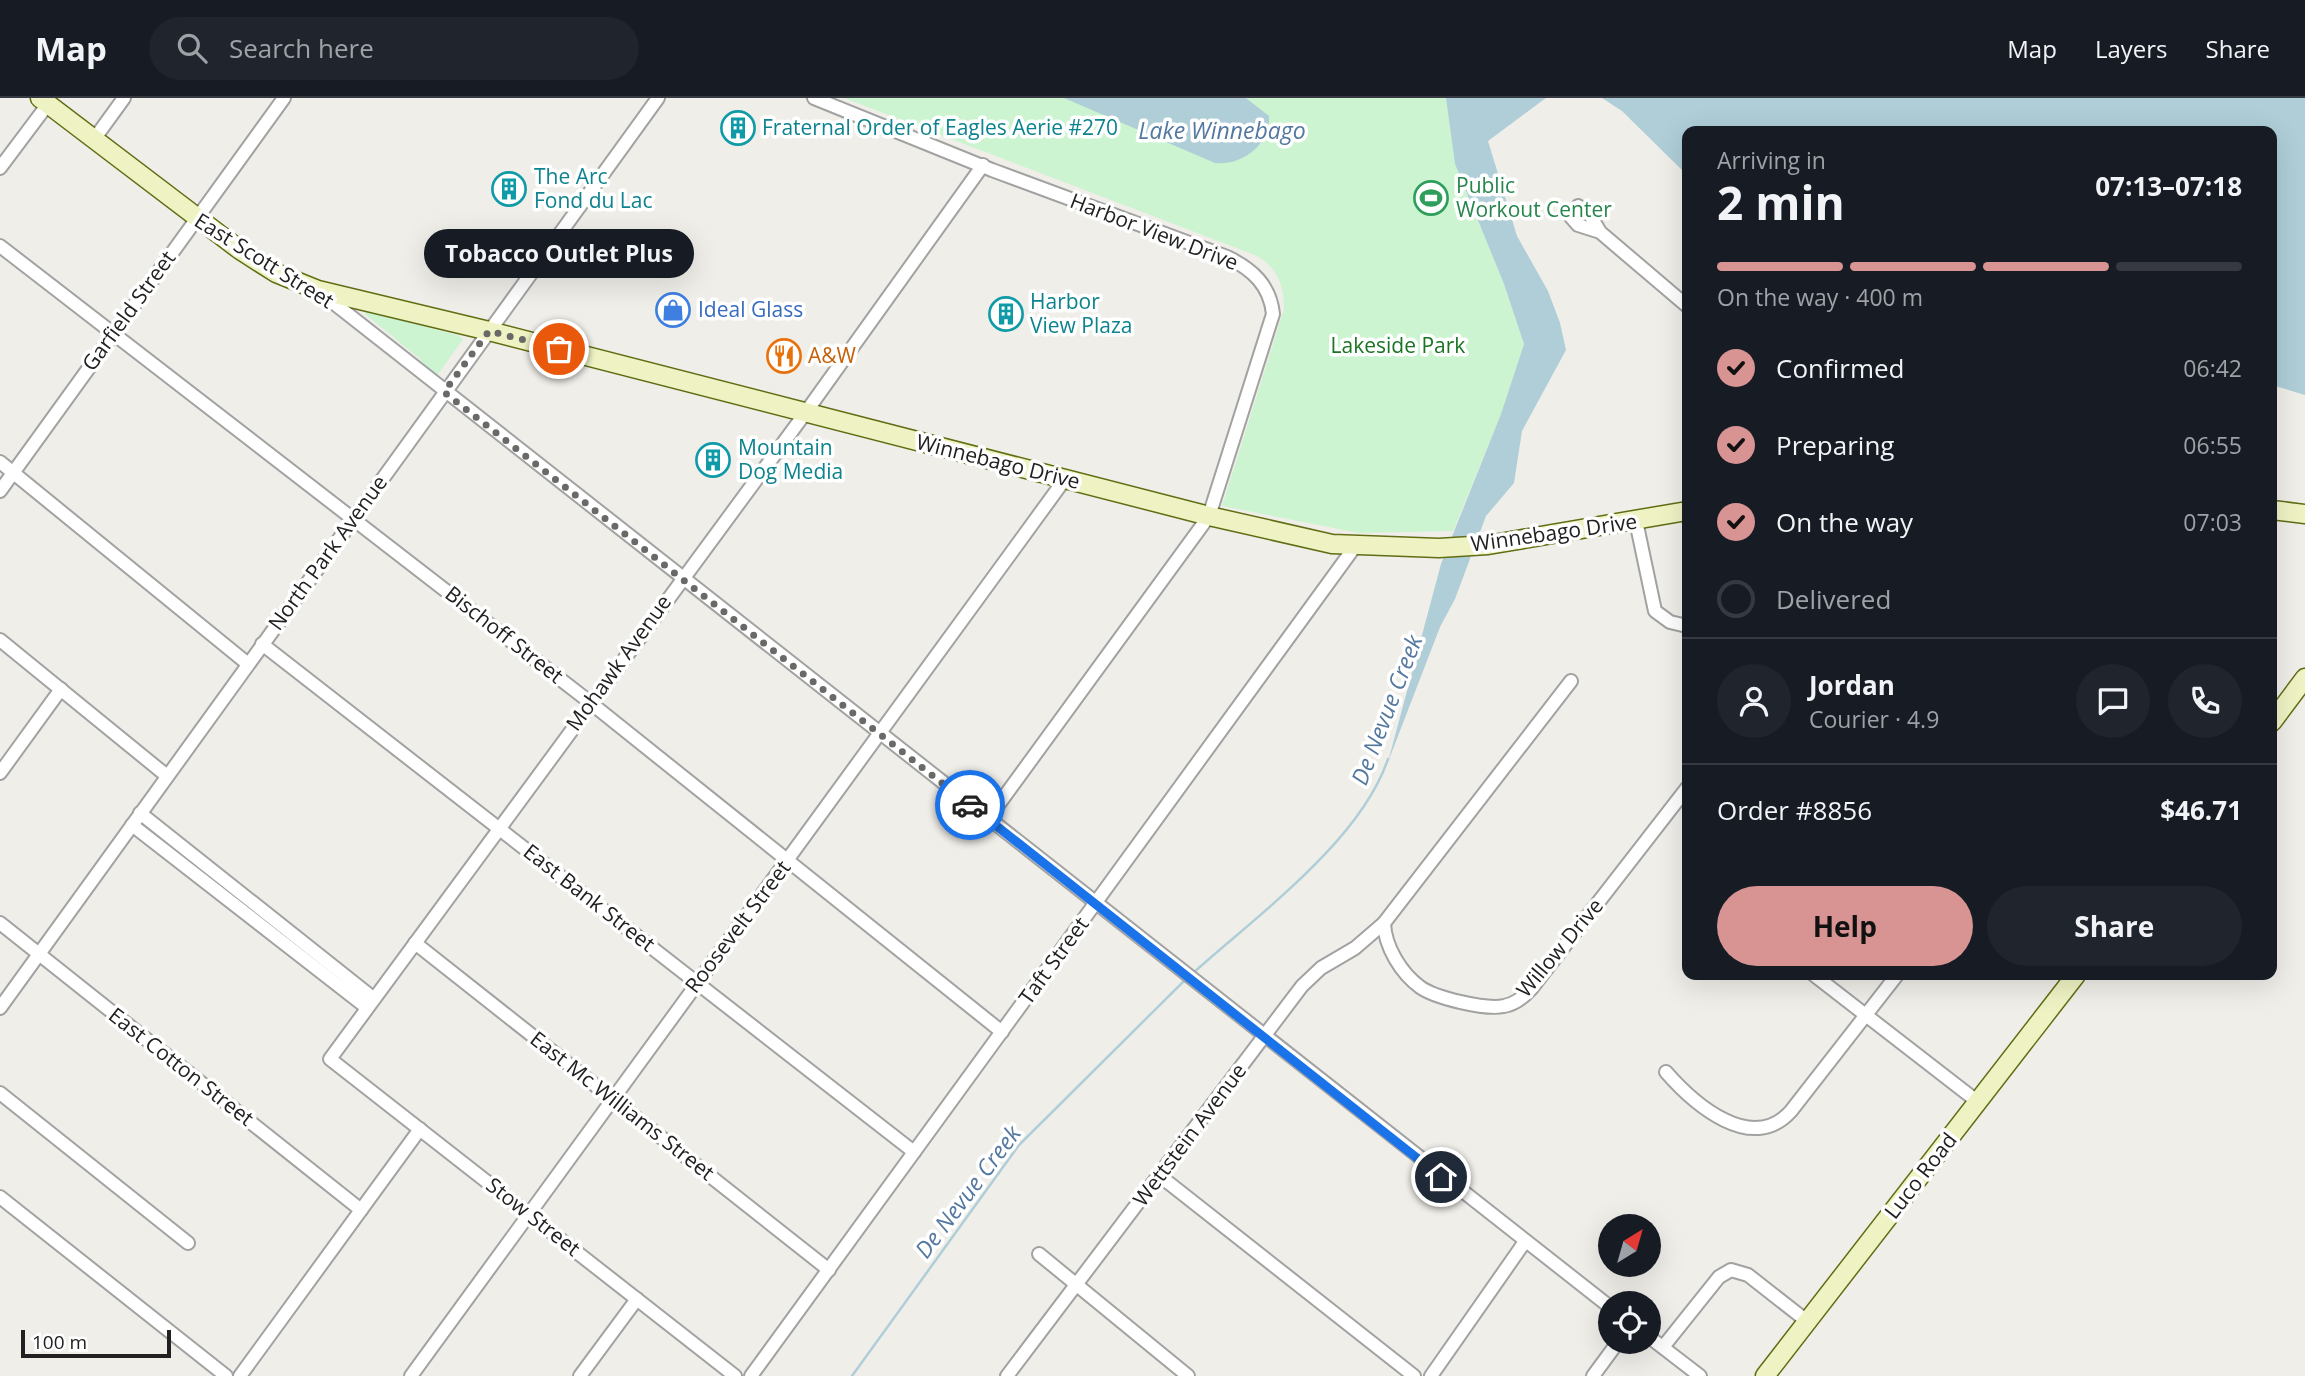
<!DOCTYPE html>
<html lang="en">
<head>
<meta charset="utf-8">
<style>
	:root { --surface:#171b24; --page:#20242c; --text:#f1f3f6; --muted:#9ea1a6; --line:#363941; --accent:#d89393 }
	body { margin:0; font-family:"Open Sans",sans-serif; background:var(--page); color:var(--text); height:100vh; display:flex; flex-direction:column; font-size:26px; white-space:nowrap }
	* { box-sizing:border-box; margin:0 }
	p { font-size:23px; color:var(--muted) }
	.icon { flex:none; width:38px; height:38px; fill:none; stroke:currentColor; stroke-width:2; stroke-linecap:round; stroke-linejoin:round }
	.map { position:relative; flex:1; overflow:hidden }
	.side { position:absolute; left:1682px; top:28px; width:595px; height:854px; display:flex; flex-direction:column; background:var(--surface); border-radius:14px; box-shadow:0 7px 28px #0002 }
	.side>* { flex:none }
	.needle { width:46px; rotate:37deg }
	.tools { position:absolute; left:1598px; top:1116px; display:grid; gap:14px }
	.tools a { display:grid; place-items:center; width:63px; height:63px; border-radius:50%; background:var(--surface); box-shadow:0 7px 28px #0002; font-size:35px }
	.scale { position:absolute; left:21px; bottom:18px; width:150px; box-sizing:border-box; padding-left:7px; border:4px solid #212121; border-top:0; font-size:19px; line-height:24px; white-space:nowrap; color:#212121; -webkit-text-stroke:5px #fff; paint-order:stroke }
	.pin { position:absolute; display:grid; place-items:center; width:60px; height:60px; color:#fff; margin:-30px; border:4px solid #fff; border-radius:50%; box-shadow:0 2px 7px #0007 }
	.courier { position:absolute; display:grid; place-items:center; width:70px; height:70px; margin:-35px; border:5px solid #1a73e8; border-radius:50%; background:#fff; color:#222; box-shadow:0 2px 9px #0007 }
	.bubble { position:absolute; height:49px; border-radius:24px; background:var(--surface); box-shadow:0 7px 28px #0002; font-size:23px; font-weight:700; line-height:49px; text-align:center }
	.head em { font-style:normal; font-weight:700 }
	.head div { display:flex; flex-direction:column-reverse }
	.head { display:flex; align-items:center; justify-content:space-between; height:119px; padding:0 35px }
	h1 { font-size:46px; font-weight:700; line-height:52px }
	.bar { display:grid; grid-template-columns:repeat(4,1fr); gap:10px 7px; align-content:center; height:84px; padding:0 35px }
	.bar i { height:9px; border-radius:5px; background:var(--line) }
	.bar .current { background:var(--accent) }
	.bar p { grid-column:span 4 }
	.line { display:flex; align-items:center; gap:18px; padding:0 35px; border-top:2px solid var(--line) }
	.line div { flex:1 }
	.round { display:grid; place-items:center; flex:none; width:74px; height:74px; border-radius:37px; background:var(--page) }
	ol { padding:0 35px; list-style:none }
	li { display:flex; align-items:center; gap:21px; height:77px }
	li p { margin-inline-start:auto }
	li .icon { padding:7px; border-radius:50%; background:var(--accent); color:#111; stroke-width:4 }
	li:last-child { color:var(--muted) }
	li i { width:38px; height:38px; border:4px solid var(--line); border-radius:50% }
	.action { display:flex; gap:14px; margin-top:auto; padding:14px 35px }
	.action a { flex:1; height:80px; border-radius:42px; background:var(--accent); color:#111; font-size:28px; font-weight:700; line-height:80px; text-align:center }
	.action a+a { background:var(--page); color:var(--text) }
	header { display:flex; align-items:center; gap:42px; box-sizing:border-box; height:98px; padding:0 35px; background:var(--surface); border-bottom:2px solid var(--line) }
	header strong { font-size:33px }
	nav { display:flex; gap:38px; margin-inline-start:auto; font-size:24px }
	.search { width:490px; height:63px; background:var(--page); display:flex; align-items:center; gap:18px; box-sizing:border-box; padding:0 24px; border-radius:38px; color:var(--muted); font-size:26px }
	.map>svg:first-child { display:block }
	.park { fill:#ccf4d0 }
	.water { fill:#afced8 }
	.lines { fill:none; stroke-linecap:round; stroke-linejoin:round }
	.stream { stroke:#afced8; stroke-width:2.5 }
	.street-casing { stroke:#a2a2a2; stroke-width:16 }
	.secondary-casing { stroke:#616d13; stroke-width:21 }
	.street { stroke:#fff; stroke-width:12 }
	.secondary { stroke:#eff3c4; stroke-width:18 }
	.done { stroke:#696967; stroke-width:7; stroke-dasharray:0 12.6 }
	.route { stroke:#1a73e8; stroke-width:9 }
	.labels { text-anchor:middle; stroke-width:7; stroke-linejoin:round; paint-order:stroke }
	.culture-label { font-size:21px; fill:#0d838f; stroke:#fff; text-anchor:start }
	.leisure-label { font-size:21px; fill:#27864d; stroke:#fff; text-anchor:start }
	.street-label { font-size:21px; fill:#212121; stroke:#fff }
	.shop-label { font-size:21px; fill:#366cbe; stroke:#fff; text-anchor:start }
	.park-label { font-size:21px; fill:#1a7423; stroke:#fff }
	.food-label { font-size:21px; fill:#c56008; stroke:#fff; text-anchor:start }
	.water-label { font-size:23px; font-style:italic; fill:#54789f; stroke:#fff }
</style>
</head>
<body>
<header>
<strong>Map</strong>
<div class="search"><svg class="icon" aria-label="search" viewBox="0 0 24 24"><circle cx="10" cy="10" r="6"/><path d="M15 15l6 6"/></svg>Search here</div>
<nav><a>Map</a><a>Layers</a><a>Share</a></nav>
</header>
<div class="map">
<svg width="2305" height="1278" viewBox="0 0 2305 1278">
	<rect width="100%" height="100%" fill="#f0eee9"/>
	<g class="park">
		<path d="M844,0H1064L1149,35L1269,18L1246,0H1446L1455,66L1504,186L1524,246L1501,316L1453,433L1359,435L1222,408L1284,211C1284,186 1277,169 1255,157Z"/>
		<polygon points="366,213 457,237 463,241 436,279 419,260 365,216"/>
	</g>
	<g class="water">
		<path d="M1064,0H1246L1269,18C1271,46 1242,68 1215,65Z"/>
		<polygon points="1446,0 1546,0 1488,43 1517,138 1548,193 1560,225 1566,252 1522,333 1514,385 1486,418 1455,501 1440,529 1388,664 1441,466 1501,316 1524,246 1504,186 1455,66"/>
		<polygon points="1602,0 2305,0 2305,297 2272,287 2272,33 1687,33 1687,77 1622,13"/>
	</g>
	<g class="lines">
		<g class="stream">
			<path d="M1192,876C1256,818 1360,744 1388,661"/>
			<polyline points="852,1278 1019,1047 1187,880"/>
		</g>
		<g class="street-casing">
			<g id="street">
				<path d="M814,0L992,72L1227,159C1252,171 1270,187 1273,216L1209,418L988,721"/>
				<polyline points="95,40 124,0"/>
				<polyline points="0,70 48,6"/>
				<polyline points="1600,134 1589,115 1578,108 1571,119 1578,127 1600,134 1687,208"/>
				<polyline points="0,148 582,598 1002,934"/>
				<polyline points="321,195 1610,1209"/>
				<polyline points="0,364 248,566"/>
				<polyline points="0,393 284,0"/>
				<polyline points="1636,423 1655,513 1670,524 1687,528"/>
				<polyline points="0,542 167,678"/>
				<polyline points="262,546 914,1054"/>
				<polyline points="0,675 61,591"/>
				<polyline points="140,715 373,900"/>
				<polyline points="132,727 366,909"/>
				<polyline points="0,825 361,1112"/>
				<path d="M1384,825C1385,849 1401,875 1420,889C1435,900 1486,912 1504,908C1515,906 1523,900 1531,891L1687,690"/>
				<polyline points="415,845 829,1172"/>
				<polyline points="1814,877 1978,1004"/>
				<polyline points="0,910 658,0"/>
				<path d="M1666,974C1694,1006 1752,1057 1791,1013L1897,877"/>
				<polyline points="0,995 188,1145"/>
				<polyline points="1160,1078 1414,1278"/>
				<polyline points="0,1099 226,1278"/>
				<polyline points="1039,1156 1188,1278"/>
				<polyline points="1648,1238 1700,1278"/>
				<polyline points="1663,1249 1719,1179 1731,1172 1748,1177 1808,1224"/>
				<polyline points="240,1278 420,1031"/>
				<polyline points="411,1278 1065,381"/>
				<polyline points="580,1278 637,1201"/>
				<polyline points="735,1278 330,961 806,314 983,67"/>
				<polyline points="751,1278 1356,447"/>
				<polyline points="1007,1278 1302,888 1321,870 1355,850 1384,825 1571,583"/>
				<polyline points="1431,1278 1524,1145"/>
				<polyline points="1593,1278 1618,1244"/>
			</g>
		</g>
		<g class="secondary-casing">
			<g id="secondary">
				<polyline points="40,0 240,152 276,175 318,192 489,233 1209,418 1332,446 1439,450 1488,447 1687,413"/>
				<polyline points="2272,412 2305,416"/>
				<polyline points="2272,624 2305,580"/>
				<polyline points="1765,1278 2076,877"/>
			</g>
		</g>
		<use href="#street" class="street"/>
		<use href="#secondary" class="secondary"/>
	</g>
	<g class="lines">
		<polyline class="done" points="559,251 489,233 444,294 970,707"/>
		<polyline class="route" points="970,707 1441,1079"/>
	</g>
	<defs>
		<g id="building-ring" transform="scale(1.75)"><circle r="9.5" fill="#fff" stroke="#0f9aa8" stroke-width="1.5"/><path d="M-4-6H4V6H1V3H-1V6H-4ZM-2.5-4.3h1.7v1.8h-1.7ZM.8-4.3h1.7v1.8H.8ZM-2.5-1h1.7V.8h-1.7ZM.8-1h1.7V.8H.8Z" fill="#0f9aa8"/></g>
		<g id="stadium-ring" transform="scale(1.75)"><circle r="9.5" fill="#fff" stroke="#2e9e5b" stroke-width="1.5"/><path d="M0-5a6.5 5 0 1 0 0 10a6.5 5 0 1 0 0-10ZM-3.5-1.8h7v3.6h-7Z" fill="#2e9e5b"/></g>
		<g id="shop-ring" transform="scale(1.75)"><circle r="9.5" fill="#fff" stroke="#3f7fe0" stroke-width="1.5"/><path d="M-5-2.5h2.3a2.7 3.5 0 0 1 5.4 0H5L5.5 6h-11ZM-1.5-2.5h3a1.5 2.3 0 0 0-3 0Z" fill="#3f7fe0"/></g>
		<g id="restaurant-ring" transform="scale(1.75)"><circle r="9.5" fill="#fff" stroke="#e8710a" stroke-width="1.5"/><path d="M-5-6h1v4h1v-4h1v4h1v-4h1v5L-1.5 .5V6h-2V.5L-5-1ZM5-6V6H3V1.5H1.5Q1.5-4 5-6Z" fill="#e8710a"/></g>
	</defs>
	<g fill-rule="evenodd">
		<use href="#building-ring" x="738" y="30"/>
		<use href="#building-ring" x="509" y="91"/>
		<use href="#stadium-ring" x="1431" y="100"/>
		<use href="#shop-ring" x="673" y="212"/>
		<use href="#building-ring" x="1006" y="216"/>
		<use href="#restaurant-ring" x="784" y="258"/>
		<use href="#building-ring" x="713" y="362"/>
	</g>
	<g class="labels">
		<g class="culture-label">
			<text x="762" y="37">Fraternal Order of Eagles Aerie #270</text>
			<text x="534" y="86">The Arc<tspan x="534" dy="24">Fond du Lac</tspan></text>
			<text x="1030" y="211">Harbor<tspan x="1030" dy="24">View Plaza</tspan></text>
			<text x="738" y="357">Mountain<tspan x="738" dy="24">Dog Media</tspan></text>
		</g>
		<g class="leisure-label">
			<text x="1456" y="95">Public<tspan x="1456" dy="24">Workout Center</tspan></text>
		</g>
		<g class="street-label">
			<text transform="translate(1154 134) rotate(21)" y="7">Harbor View Drive</text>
			<text transform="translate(264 163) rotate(32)" y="7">East Scott Street</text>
			<text transform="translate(129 213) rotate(-54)" y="7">Garfield Street</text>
			<text transform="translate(998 364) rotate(14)" y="7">Winnebago Drive</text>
			<text transform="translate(1554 435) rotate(-8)" y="7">Winnebago Drive</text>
			<text transform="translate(328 455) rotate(-54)" y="7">North Park Avenue</text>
			<text transform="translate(504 537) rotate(38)" y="7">Bischoff Street</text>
			<text transform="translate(619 565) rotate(-54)" y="7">Mohawk Avenue</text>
			<text transform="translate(589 800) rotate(38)" y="7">East Bank Street</text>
			<text transform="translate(738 829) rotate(-53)" y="7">Roosevelt Street</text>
			<text transform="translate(1560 850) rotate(-50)" y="7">Willow Drive</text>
			<text transform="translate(1054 863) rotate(-54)" y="7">Taft Street</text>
			<text transform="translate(181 969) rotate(38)" y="7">East Cotton Street</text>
			<text transform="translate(622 1008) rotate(38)" y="7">East Mc Williams Street</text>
			<text transform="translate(1190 1037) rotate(-53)" y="7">Wettstein Avenue</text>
			<text transform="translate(1921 1078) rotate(-52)" y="7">Luco Road</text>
			<text transform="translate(533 1119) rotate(38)" y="7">Stow Street</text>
		</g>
		<g class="shop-label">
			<text x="698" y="219">Ideal Glass</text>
		</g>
		<g class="park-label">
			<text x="1398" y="255">Lakeside Park</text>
		</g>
		<g class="food-label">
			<text x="808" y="265">A&amp;W</text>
		</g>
		<g class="water-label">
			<text x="1222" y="41">Lake Winnebago</text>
			<text transform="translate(1387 612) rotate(-69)" y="8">De Nevue Creek</text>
			<text transform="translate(968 1094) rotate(-53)" y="8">De Nevue Creek</text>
		</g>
	</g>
</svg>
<div class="tools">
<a><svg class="needle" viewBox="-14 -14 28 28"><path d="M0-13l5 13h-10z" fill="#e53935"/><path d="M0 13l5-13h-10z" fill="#9ea1a6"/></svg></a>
<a><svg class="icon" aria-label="locate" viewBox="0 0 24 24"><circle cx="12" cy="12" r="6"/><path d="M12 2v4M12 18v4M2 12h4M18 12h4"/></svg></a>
</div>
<div class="scale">100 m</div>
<div class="pin" style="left:559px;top:251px;background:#ea580c"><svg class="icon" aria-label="bag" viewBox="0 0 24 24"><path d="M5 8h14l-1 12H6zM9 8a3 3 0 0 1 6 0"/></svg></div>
<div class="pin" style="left:1441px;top:1079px;background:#1f2937"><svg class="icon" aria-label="home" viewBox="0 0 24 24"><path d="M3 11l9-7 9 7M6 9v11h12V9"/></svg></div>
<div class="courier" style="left:970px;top:707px"><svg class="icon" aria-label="car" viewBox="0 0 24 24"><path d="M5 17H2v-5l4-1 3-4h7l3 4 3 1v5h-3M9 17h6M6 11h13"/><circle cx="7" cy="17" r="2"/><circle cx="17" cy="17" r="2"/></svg></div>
<div class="bubble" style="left:424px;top:131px;width:270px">Tobacco Outlet Plus</div>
<section class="side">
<div class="head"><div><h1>2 min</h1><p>Arriving in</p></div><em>07:13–07:18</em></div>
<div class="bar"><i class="current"></i><i class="current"></i><i class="current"></i><i></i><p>On the way · 400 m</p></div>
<ol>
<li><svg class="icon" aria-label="check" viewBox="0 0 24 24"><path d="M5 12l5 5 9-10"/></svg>Confirmed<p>06:42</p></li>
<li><svg class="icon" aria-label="check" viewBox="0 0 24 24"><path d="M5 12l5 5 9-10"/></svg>Preparing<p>06:55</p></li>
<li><svg class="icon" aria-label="check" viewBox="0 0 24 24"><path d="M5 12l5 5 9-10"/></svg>On the way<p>07:03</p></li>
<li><i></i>Delivered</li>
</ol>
<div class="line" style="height:126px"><a class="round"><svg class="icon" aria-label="person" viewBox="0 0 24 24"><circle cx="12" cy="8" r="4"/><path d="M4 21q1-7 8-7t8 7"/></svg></a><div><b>Jordan</b><p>Courier · 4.9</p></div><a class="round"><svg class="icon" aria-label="chat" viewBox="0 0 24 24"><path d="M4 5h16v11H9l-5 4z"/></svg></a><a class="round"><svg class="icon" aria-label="phone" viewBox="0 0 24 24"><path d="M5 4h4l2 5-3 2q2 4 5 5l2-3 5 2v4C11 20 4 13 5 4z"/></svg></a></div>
<div class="line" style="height:91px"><div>Order #8856</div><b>$46.71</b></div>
<div class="action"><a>Help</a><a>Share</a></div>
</section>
</div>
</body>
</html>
